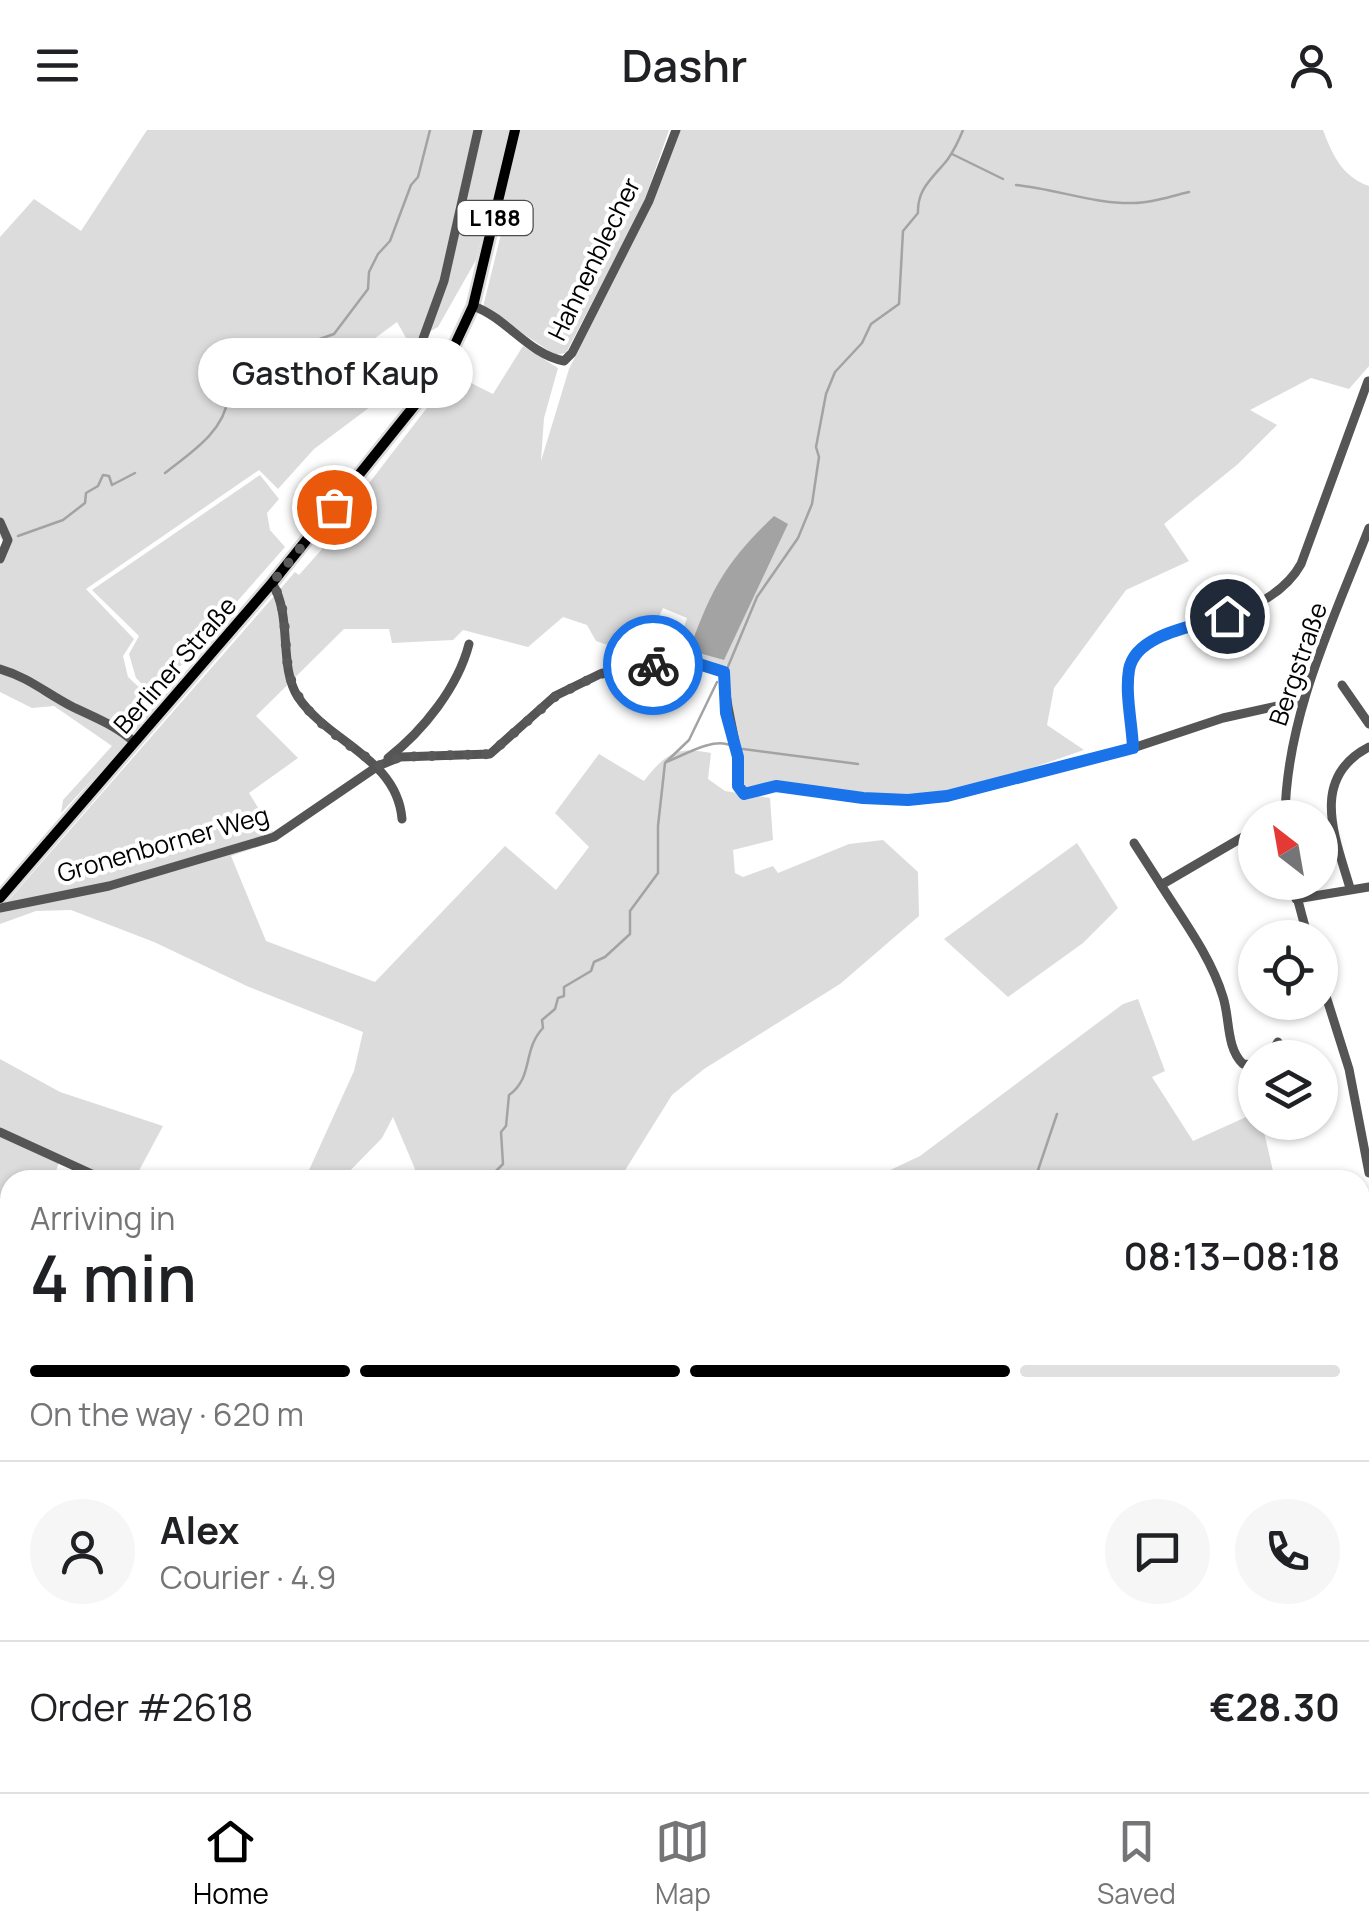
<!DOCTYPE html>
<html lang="en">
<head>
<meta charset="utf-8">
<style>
	:root { --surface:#fff; --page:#f6f6f6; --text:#202124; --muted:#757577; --line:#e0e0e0; --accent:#000 }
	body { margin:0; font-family:Manrope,sans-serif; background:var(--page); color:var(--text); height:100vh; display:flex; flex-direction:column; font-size:38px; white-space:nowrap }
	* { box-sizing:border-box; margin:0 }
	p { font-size:32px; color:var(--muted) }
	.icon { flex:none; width:55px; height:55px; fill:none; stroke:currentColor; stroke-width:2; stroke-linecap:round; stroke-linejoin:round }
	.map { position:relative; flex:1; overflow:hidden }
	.drawer { position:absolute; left:0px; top:1040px; width:1370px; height:622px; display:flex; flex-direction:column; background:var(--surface); border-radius:30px 30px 0 0; box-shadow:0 2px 8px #0004 }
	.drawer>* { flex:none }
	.needle { width:65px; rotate:329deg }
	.controls { position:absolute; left:1238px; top:670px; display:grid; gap:20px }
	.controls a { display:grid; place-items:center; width:100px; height:100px; border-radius:50%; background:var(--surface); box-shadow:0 2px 8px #0004; font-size:50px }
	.pin { position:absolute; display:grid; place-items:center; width:85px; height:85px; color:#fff; margin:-42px; border:5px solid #fff; border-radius:50%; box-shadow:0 2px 10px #0007 }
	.courier { position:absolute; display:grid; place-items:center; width:100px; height:100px; margin:-50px; border:8px solid #1a73e8; border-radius:50%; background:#fff; color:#222; box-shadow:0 2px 12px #0007 }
	.bubble { position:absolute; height:70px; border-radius:35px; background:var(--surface); box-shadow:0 2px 8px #0004; font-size:32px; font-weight:600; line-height:70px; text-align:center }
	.headline em { font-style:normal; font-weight:600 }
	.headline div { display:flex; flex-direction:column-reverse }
	.headline { display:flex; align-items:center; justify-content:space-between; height:170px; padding:0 30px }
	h1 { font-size:65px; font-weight:600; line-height:75px }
	.bar { display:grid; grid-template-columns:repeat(4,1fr); gap:15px 10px; align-content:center; height:120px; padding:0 30px }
	.bar i { height:12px; border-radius:8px; background:var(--line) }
	.bar .current { background:var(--accent) }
	.bar p { grid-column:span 4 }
	.line { display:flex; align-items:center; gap:25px; padding:0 30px; border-top:2px solid var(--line) }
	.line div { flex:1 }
	.round { display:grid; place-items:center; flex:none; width:105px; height:105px; border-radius:52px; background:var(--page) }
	header { display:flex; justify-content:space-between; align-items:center; height:130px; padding:0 30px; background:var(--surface); font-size:45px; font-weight:600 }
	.tabs { display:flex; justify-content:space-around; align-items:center; height:140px; border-top:2px solid var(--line); background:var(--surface); font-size:28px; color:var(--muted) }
	.tabs a { display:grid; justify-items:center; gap:5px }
	.tabs .current { color:var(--accent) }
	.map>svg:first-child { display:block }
	.green { fill:#dcdcdc }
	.water { fill:#a3a3a3 }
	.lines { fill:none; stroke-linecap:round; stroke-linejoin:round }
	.stream { stroke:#a3a3a3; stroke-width:2.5 }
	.major-casing { stroke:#dbdbdb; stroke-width:15 }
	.minor { stroke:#555; stroke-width:9 }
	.major { stroke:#000; stroke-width:10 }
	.done { stroke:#595959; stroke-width:10; stroke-dasharray:0 18 }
	.route { stroke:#1a73e8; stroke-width:12 }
	.labels { text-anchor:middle; stroke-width:8; stroke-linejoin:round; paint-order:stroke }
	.shield { fill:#fff; stroke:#4c4c4c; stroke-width:2.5 }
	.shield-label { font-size:22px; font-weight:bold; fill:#000 }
	.street-label { font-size:25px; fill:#000; stroke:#fff }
</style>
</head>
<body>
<header><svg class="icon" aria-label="menu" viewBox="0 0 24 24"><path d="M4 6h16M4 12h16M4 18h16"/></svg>Dashr<svg class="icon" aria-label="person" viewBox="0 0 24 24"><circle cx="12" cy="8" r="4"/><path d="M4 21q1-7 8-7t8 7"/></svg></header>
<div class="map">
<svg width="1369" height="1662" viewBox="0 0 1369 1662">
	<rect width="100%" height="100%" fill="#fff"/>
	<g class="green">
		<polygon points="147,0 669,0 644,72 566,223 555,225 483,177 504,92 485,96 476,130 438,197 409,213 397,192 359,220 390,262 314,319 278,359 259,340 86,459 134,509 123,526 128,547 160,577 61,683 63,670 112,616 54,576 32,578 0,562 0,435 8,421 0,407 0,107 34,69 81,101"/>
		<path d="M680,0H1323C1332,24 1342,47 1369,56V236L1349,259L1311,248L1250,280L1277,295L1238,334L1164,394L1189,431L1126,460L1054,558L1047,595L1084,620L947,667L785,658L749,664L738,656L727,535L724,538L675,524L687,488L663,478L646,514L619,519L596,511L587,495L563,487L528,517L463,500L453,510L392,513L389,499H344L256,586L298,628L249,663L278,710L231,726L266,811L375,852L505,716L556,760L589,717L555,683L599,624L644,651C666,623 676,616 711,623L708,649L725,661L770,668L773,710L733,720L735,743L743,747L773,736L778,743L849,714L883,710L918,742L919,786L840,854L704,939L672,965L619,1050H405L415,1039L393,987L382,1008L341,1050H300L305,1049L354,941L363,902L249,857L154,812L71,780L36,781L0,794V780L295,442L299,445L322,419L324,408L333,416L358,382L353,374L453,244L493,264L523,216L558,238L544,288L541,331L569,239L653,73Z"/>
		<polygon points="260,345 279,369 267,383 270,400 285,417 154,566 136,548 129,524 139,506 92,460"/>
		<polygon points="1077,713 1118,778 1083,813 1008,867 944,809"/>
		<polygon points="1138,869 1165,941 1152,947 1193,1011 1255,983 1255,992 1262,993 1275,1050 869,1050 920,1026 1123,874"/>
		<polygon points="0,929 60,962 163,996 134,1050 113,1050 60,1029 53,1050 10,1050 10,1143 0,1138"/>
		<polygon points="0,1628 10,1631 10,1652 80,1653 128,1662 0,1662"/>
		<polygon points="231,1653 605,1652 621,1662 230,1662"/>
		<polygon points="632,1653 632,1652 982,1653 963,1662 633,1662"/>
	</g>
	<path class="water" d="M774,386L788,394L724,530L692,521L691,515C713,455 728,430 774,386Z"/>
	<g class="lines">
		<g class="stream">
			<polyline points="952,24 1003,49"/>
			<path d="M1016,55C1056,59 1094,74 1134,73C1153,73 1171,66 1189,62"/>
			<path d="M165,343C190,323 224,302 228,268L252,260L260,238L274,225L334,204L368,159L369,142L378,124L390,111L411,55L418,47L430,0"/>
			<polyline points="18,406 63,390 85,373 86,363 98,356 103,345 109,346 112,355 135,343"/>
			<path d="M727,539L757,467L798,408L812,374L819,327L816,317L826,264L835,242L862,213L871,194L899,174L903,101L918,83C917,58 934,47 948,29C954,20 959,10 963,0"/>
			<polyline points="743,619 858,634"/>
			<path d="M666,632C685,625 711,608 730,615"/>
			<path d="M500,1050L496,1041L503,1034L501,1002L506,996L509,965C534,947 522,920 543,898L542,890L555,879L558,868L564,866V857L591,841L594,832L605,827L630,804V781L658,743V696L665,633L689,610L717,552"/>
			<polyline points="1031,1050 1036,1046 1057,984"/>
			<polyline points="399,1652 403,1662"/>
		</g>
		<g class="major-casing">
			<polyline id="major" points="0,768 272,453 443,240 473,176 515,0"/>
		</g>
		<g class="minor">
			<path d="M473,176C507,188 528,224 564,231L572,223L649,71L676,0"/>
			<polyline points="423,267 416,244 420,217 444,151 478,0"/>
			<polyline points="0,392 8,410 0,429"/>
			<path d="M272,453C293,486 278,536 298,567C329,613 397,628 402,689"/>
			<path d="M0,539C28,547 46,563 71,576C93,587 116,595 134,612"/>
			<polyline points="1342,555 1369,594"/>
			<path d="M1133,618C1132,596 1123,552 1131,532C1149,488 1264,501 1301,434L1368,251"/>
			<path d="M388,628C423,601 458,557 469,514"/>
			<path d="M1285,688C1286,586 1333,491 1369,398"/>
			<polyline points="1134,713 1161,755 1255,700"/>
			<polyline points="1293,752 1308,808"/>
			<path d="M1161,755C1183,790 1211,827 1223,867C1230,888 1226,918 1243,934L1255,935"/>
			<path d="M1350,758C1335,707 1309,648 1369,617"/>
			<polyline points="1296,769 1369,757"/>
			<path d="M0,778L109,756L274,707L378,636L400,627L490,624L555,566L600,544L686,530L724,542C725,575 733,594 737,625C739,639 735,653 744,665L776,656L863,668L908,670L947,667L1133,618L1223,588L1304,570"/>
			<polyline points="1320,847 1349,939 1369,1043"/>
			<polyline points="1268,928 1278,912"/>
			<polyline points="0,1002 105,1050"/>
			<polyline points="0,1145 10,1150"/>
			<polyline points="1360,1185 1369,1183"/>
			<polyline points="1360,1456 1369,1460"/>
			<polyline points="0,1615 10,1617"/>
			<polyline points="137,1652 178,1662"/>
		</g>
		<use href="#major" class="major"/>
	</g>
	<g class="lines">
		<path class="done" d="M334,377L272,453C290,480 282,516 290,546C300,587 347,612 378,636L400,627L490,624L556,566L600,544L653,535"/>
		<path class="route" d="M653,535L686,530L724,542L726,583L738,627V656L744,664L776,656L863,668L908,670L947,666L1133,618C1132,593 1125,564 1129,540C1135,503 1198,496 1227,486"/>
	</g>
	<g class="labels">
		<rect class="shield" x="457.5" y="71" width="75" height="34" rx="8"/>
		<g class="shield-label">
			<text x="495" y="96">L 188</text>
		</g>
		<g class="street-label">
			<text transform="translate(594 129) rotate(-64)" y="9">Hahnenblecher</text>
			<text transform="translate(1298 534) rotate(-71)" y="9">Bergstraße</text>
			<text transform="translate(175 535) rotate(-49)" y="9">Berliner Straße</text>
			<text transform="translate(163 714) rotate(-16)" y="9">Gronenborner Weg</text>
		</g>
	</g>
</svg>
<div class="controls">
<a><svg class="needle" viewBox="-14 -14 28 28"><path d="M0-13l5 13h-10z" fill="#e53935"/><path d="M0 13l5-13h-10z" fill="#757577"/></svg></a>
<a><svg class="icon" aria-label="locate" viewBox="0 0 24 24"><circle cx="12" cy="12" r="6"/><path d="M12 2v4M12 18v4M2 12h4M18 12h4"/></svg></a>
<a><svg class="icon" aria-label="layers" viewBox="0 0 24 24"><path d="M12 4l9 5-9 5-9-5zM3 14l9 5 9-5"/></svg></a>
</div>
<div class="pin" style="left:334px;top:377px;background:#ea580c"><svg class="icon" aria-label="bag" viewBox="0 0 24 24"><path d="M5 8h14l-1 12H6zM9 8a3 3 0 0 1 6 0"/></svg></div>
<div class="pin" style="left:1227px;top:486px;background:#1f2937"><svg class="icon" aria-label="home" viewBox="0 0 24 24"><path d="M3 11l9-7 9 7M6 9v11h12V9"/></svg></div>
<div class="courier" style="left:653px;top:535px"><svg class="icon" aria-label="bike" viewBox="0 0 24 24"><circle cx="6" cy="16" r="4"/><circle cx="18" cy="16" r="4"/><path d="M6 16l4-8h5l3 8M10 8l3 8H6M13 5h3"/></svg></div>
<div class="bubble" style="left:198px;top:208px;width:275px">Gasthof Kaup</div>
<section class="drawer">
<div class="headline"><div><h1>4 min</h1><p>Arriving in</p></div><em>08:13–08:18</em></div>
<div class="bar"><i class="current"></i><i class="current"></i><i class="current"></i><i></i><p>On the way · 620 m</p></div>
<div class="line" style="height:180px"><a class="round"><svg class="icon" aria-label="person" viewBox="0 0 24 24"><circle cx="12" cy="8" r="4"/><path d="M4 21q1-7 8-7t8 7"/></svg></a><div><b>Alex</b><p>Courier · 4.9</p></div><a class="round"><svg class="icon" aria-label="chat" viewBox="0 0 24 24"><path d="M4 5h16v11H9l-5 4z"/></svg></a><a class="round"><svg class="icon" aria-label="phone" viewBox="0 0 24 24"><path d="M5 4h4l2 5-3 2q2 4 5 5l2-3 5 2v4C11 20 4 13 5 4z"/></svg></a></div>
<div class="line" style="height:130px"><div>Order #2618</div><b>€28.30</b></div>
</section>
</div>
<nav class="tabs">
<a class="current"><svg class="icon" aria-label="home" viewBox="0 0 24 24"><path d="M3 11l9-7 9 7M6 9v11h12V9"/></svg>Home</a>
<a><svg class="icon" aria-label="map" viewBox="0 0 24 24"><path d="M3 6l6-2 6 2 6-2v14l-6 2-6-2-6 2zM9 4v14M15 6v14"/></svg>Map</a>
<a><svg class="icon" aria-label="saved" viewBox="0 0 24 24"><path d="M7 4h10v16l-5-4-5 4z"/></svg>Saved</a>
</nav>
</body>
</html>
